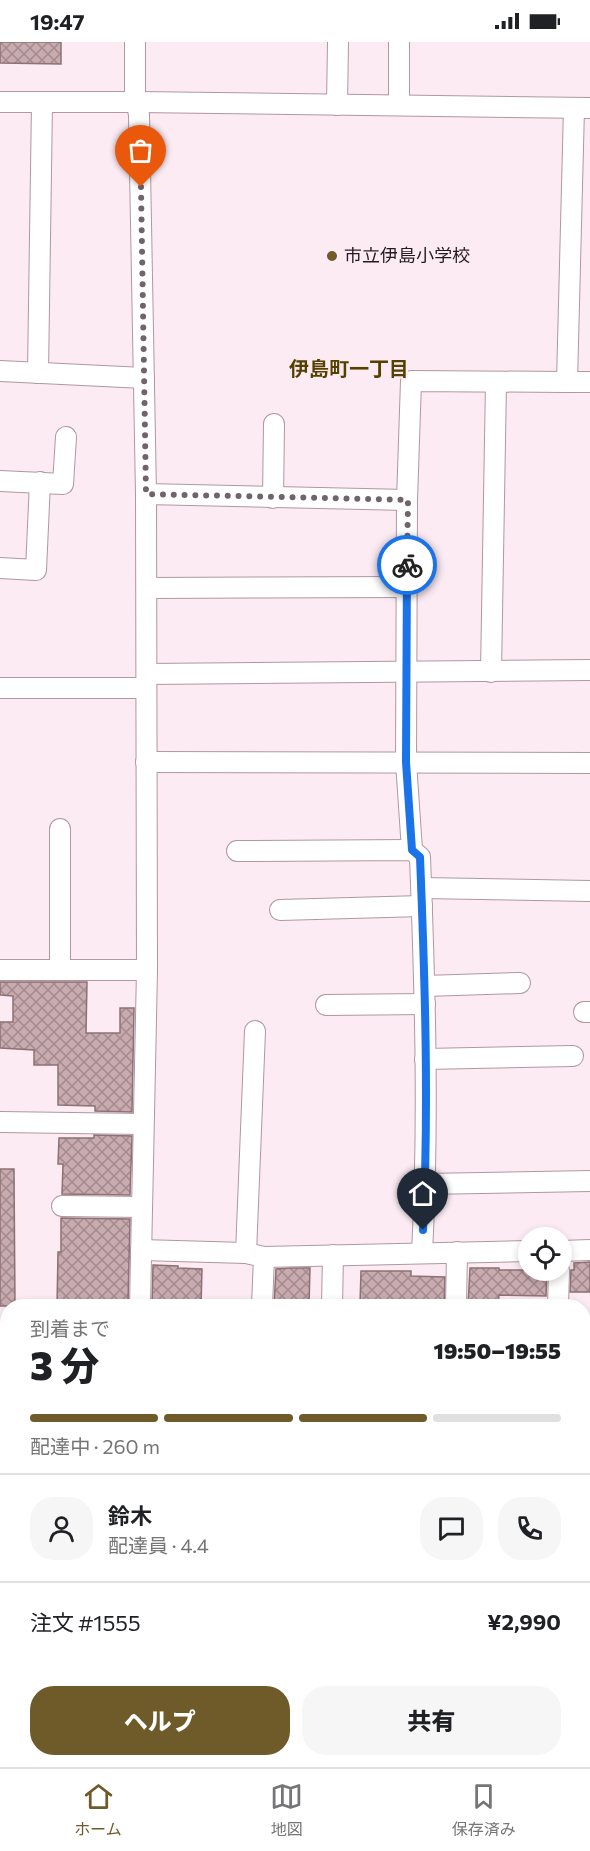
<!DOCTYPE html>
<html lang="ja">
<head>
<meta charset="utf-8">
<style>
	:root { --surface:#fff; --page:#f6f6f6; --text:#202124; --muted:#757577; --line:#e0e0e0; --accent:#6e5b29 }
	body { margin:0; font-family:Commissioner,"Noto Sans JP",sans-serif; background:var(--page); color:var(--text); height:100vh; display:flex; flex-direction:column; font-size:22px; white-space:nowrap }
	* { box-sizing:border-box; margin:0 }
	p { font-size:20px; color:var(--muted) }
	.icon { flex:none; width:33px; height:33px; fill:none; stroke:currentColor; stroke-width:2; stroke-linecap:round; stroke-linejoin:round }
	.map { position:relative; flex:1; overflow:hidden }
	.panel { position:absolute; left:0px; top:1257px; width:591px; height:468px; display:flex; flex-direction:column; background:var(--surface); border-radius:24px 24px 0 0; box-shadow:0 3px 9px #0003 }
	.panel>* { flex:none }
	.controls { position:absolute; left:518px; top:1185px; display:grid; gap:12px }
	.controls a { display:grid; place-items:center; width:54px; height:54px; border-radius:50%; background:var(--surface); box-shadow:0 3px 9px #0003; font-size:30px }
	.pin { position:absolute; display:grid; place-items:center; width:51px; height:51px; color:#fff; margin:-62px -26px; border-radius:50% 50% 50% 0; rotate:-45deg; box-shadow:0 0 6px #0007 }
	.pin .icon { rotate:45deg }
	.courier { position:absolute; display:grid; place-items:center; width:60px; height:60px; margin:-30px; border:4px solid #1a73e8; border-radius:50%; background:#fff; color:#222; box-shadow:0 2px 8px #0007 }
	.summary em { font-style:normal; font-weight:800 }
	.summary div { display:flex; flex-direction:column-reverse }
	.summary { display:flex; align-items:center; justify-content:space-between; height:102px; padding:0 30px }
	h1 { font-size:39px; font-weight:800; line-height:45px }
	.bar { display:grid; grid-template-columns:repeat(4,1fr); gap:9px 6px; align-content:center; height:72px; padding:0 30px }
	.bar i { height:8px; border-radius:4px; background:var(--line) }
	.bar .on { background:var(--accent) }
	.bar p { grid-column:span 4 }
	.line { display:flex; align-items:center; gap:15px; padding:0 30px; border-top:2px solid var(--line) }
	.line div { flex:1 }
	.round { display:grid; place-items:center; flex:none; width:63px; height:63px; border-radius:24px; background:var(--page) }
	.cta { display:flex; gap:12px; margin-top:auto; padding:12px 30px }
	.cta a { flex:1; height:69px; border-radius:24px; background:var(--accent); color:#fff; font-size:24px; font-weight:800; line-height:69px; text-align:center }
	.cta a+a { background:var(--page); color:var(--text) }
	.status { display:flex; justify-content:space-between; align-items:center; height:42px; padding:0 30px; background:var(--surface); direction:ltr }
	.status svg { height:16px; fill:currentColor }
	.tabs { display:flex; justify-content:space-around; align-items:center; height:84px; border-top:2px solid var(--line); background:var(--surface); font-size:16px; color:var(--muted) }
	.tabs a { display:grid; justify-items:center; gap:3px }
	.tabs .on { color:var(--accent) }
	.map>svg:first-child { display:block }
	.lines { fill:none; stroke-linecap:round; stroke-linejoin:round }
	.stream { stroke:#9982aa; stroke-width:5 }
	.building { fill:url(#building-cross-hatch); stroke:#8c7175; stroke-width:1.5 }
	.minor-casing { stroke:#b097a2; stroke-width:22 }
	.highway-casing { stroke:#b097a2; stroke-width:33 }
	.minor { stroke:#fff; stroke-width:20 }
	.highway { stroke:#fff; stroke-width:30 }
	.done { stroke:#706369; stroke-width:6; stroke-dasharray:0 10.8 }
	.route { stroke:#1a73e8; stroke-width:8 }
	.poi-dot { fill:#6e5b29; stroke:#fcebf3; stroke-width:2 }
	.labels { text-anchor:middle; stroke-width:4.5; stroke-linejoin:round; paint-order:stroke }
	.poi-label { font-size:18px; fill:#241a1f; stroke:#fcebf3; text-anchor:start }
	.neighbourhood-label { font-size:20px; font-weight:bold; fill:#554000; stroke:#fcebf3 }
</style>
</head>
<body>
<div class="status"><b>19:47</b><svg viewBox="0 0 49 12"><path d="M0 12V9h3v3zM5 12V6h3v6zM10 12V3h3v9zM15 12V0h3v12zM26 1h20v11H26zM47 4h2v5h-2z"/></svg></div>
<div class="map">
<svg width="590" height="1725" viewBox="0 0 590 1725">
	<defs>
		<pattern id="building-cross-hatch" width="8" height="8" patternUnits="userSpaceOnUse" patternTransform="scale(1.5)"><rect width="8" height="8" fill="#c8abaf"/><path d="M0 0l8 8M0 8l8-8" fill="none" stroke="#a28a8e"/></pattern>
	</defs>
	<rect width="100%" height="100%" fill="#fcebf3"/>
	<g class="lines">
		<g class="stream">
			<polyline points="0,1476 8,1475"/>
			<polyline points="584,1479 590,1479"/>
		</g>
	</g>
	<g class="building">
		<polygon points="0,0 61,0 61,22 0,21"/>
		<polygon points="0,940 87,940 86,991 120,991 120,966 134,966 132,1070 95,1069 95,1064 58,1063 58,1023 34,1023 34,1008 0,1006 0,980 13,980 13,954 0,953"/>
		<polygon points="94,1093 132,1094 130,1153 62,1152 63,1122 58,1122 59,1096 94,1096"/>
		<polygon points="0,1127 14,1127 15,1264 0,1264"/>
		<polygon points="61,1176 130,1177 128,1261 115,1260 115,1264 57,1264 58,1210 61,1210"/>
		<polygon points="590,1220 590,1250 570,1250 571,1228 574,1228 574,1221"/>
		<polygon points="153,1223 178,1224 178,1226 202,1227 201,1264 152,1264"/>
		<polygon points="290,1226 310,1226 309,1264 274,1264 276,1227"/>
		<polygon points="470,1226 499,1226 499,1228 547,1228 546,1254 499,1253 498,1264 468,1264"/>
		<polygon points="361,1229 411,1229 411,1234 445,1235 444,1264 387,1262 387,1264 368,1264 368,1262 360,1262"/>
	</g>
	<g class="lines">
		<g class="minor-casing">
			<g id="minor">
				<polyline points="135,0 135,50 139,73 146,452 147,928 140,1264"/>
				<polyline points="399,0 399,63"/>
				<polyline points="0,60 137,60 590,66"/>
				<polyline points="337,63 338,0"/>
				<polyline points="0,329 144,336"/>
				<polyline points="38,331 42,61"/>
				<polyline points="567,340 590,340"/>
				<polyline points="0,439 63,442 66,395"/>
				<polyline points="146,452 407,458"/>
				<polyline points="273,456 274,382"/>
				<polyline points="0,526 36,528 40,440"/>
				<polyline points="147,546 407,545"/>
				<polyline points="491,630 496,340"/>
				<polyline points="147,632 590,628"/>
				<polyline points="0,646 145,646"/>
				<polyline points="146,720 590,721"/>
				<polyline points="60,787 60,927"/>
				<polyline points="412,808 406,720 407,458 411,339 567,340 574,66"/>
				<path d="M237,809L412,808L420,815C425,947 429,1079 422,1211"/>
				<polyline points="422,846 590,849"/>
				<polyline points="280,868 422,864"/>
				<polyline points="0,928 147,928"/>
				<polyline points="425,944 520,941"/>
				<polyline points="326,963 425,962"/>
				<polyline points="584,970 590,970"/>
				<polyline points="425,1017 573,1014"/>
				<polyline points="0,1080 143,1082"/>
				<polyline points="425,1142 590,1139"/>
				<polyline points="62,1164 142,1165"/>
				<polyline points="141,1208 246,1211 264,1215 528,1209"/>
				<polyline points="561,1209 590,1208"/>
				<polyline points="246,1211 255,989"/>
				<polyline points="262,1264 264,1215"/>
				<polyline points="332,1264 333,1213"/>
				<polyline points="456,1264 457,1210"/>
				<polyline points="558,1264 559,1228"/>
				<polyline points="0,1348 8,1348"/>
				<polyline points="0,1425 8,1425"/>
				<polyline points="140,1718 154,1725"/>
				<polyline points="208,1718 208,1725"/>
				<polyline points="428,1718 428,1725"/>
			</g>
		</g>
		<g class="highway-casing">
			<g id="highway">
				<polyline points="584,1556 590,1555"/>
				<polyline points="584,1588 590,1587"/>
				<polyline points="0,1607 8,1606"/>
				<polyline points="0,1636 8,1635"/>
			</g>
		</g>
		<use href="#minor" class="minor"/>
		<use href="#highway" class="highway"/>
	</g>
	<g class="lines">
		<polyline class="done" points="141,145 146,452 408,458 407,523"/>
		<path class="route" d="M407,523L406,720L412,808L420,815C425,939 429,1064 423,1188"/>
	</g>
	<circle class="poi-dot" cx="332" cy="214" r="6"/>
	<g class="labels">
		<g class="poi-label">
			<text x="344" y="220">市立伊島小学校</text>
		</g>
		<g class="neighbourhood-label">
			<text x="349" y="334">伊島町一丁目</text>
		</g>
	</g>
</svg>
<div class="controls">
<a><svg class="icon" aria-label="locate" viewBox="0 0 24 24"><circle cx="12" cy="12" r="6"/><path d="M12 2v4M12 18v4M2 12h4M18 12h4"/></svg></a>
</div>
<div class="pin" style="left:141px;top:145px;background:#ea580c"><svg class="icon" aria-label="bag" viewBox="0 0 24 24"><path d="M5 8h14l-1 12H6zM9 8a3 3 0 0 1 6 0"/></svg></div>
<div class="pin" style="left:423px;top:1188px;background:#1f2937"><svg class="icon" aria-label="home" viewBox="0 0 24 24"><path d="M3 11l9-7 9 7M6 9v11h12V9"/></svg></div>
<div class="courier" style="left:407px;top:523px"><svg class="icon" aria-label="bike" viewBox="0 0 24 24"><circle cx="6" cy="16" r="4"/><circle cx="18" cy="16" r="4"/><path d="M6 16l4-8h5l3 8M10 8l3 8H6M13 5h3"/></svg></div>
<section class="panel">
<div class="summary"><div><h1>3 分</h1><p>到着まで</p></div><em>19:50–19:55</em></div>
<div class="bar"><i class="on"></i><i class="on"></i><i class="on"></i><i></i><p>配達中 · 260 m</p></div>
<div class="line" style="height:108px"><a class="round"><svg class="icon" aria-label="person" viewBox="0 0 24 24"><circle cx="12" cy="8" r="4"/><path d="M4 21q1-7 8-7t8 7"/></svg></a><div><b>鈴木</b><p>配達員 · 4.4</p></div><a class="round"><svg class="icon" aria-label="chat" viewBox="0 0 24 24"><path d="M4 5h16v11H9l-5 4z"/></svg></a><a class="round"><svg class="icon" aria-label="phone" viewBox="0 0 24 24"><path d="M5 4h4l2 5-3 2q2 4 5 5l2-3 5 2v4C11 20 4 13 5 4z"/></svg></a></div>
<div class="line" style="height:78px"><div>注文 #1555</div><b>¥2,990</b></div>
<div class="cta"><a>ヘルプ</a><a>共有</a></div>
</section>
</div>
<nav class="tabs">
<a class="on"><svg class="icon" aria-label="home" viewBox="0 0 24 24"><path d="M3 11l9-7 9 7M6 9v11h12V9"/></svg>ホーム</a>
<a><svg class="icon" aria-label="map" viewBox="0 0 24 24"><path d="M3 6l6-2 6 2 6-2v14l-6 2-6-2-6 2zM9 4v14M15 6v14"/></svg>地図</a>
<a><svg class="icon" aria-label="saved" viewBox="0 0 24 24"><path d="M7 4h10v16l-5-4-5 4z"/></svg>保存済み</a>
</nav>
</body>
</html>
